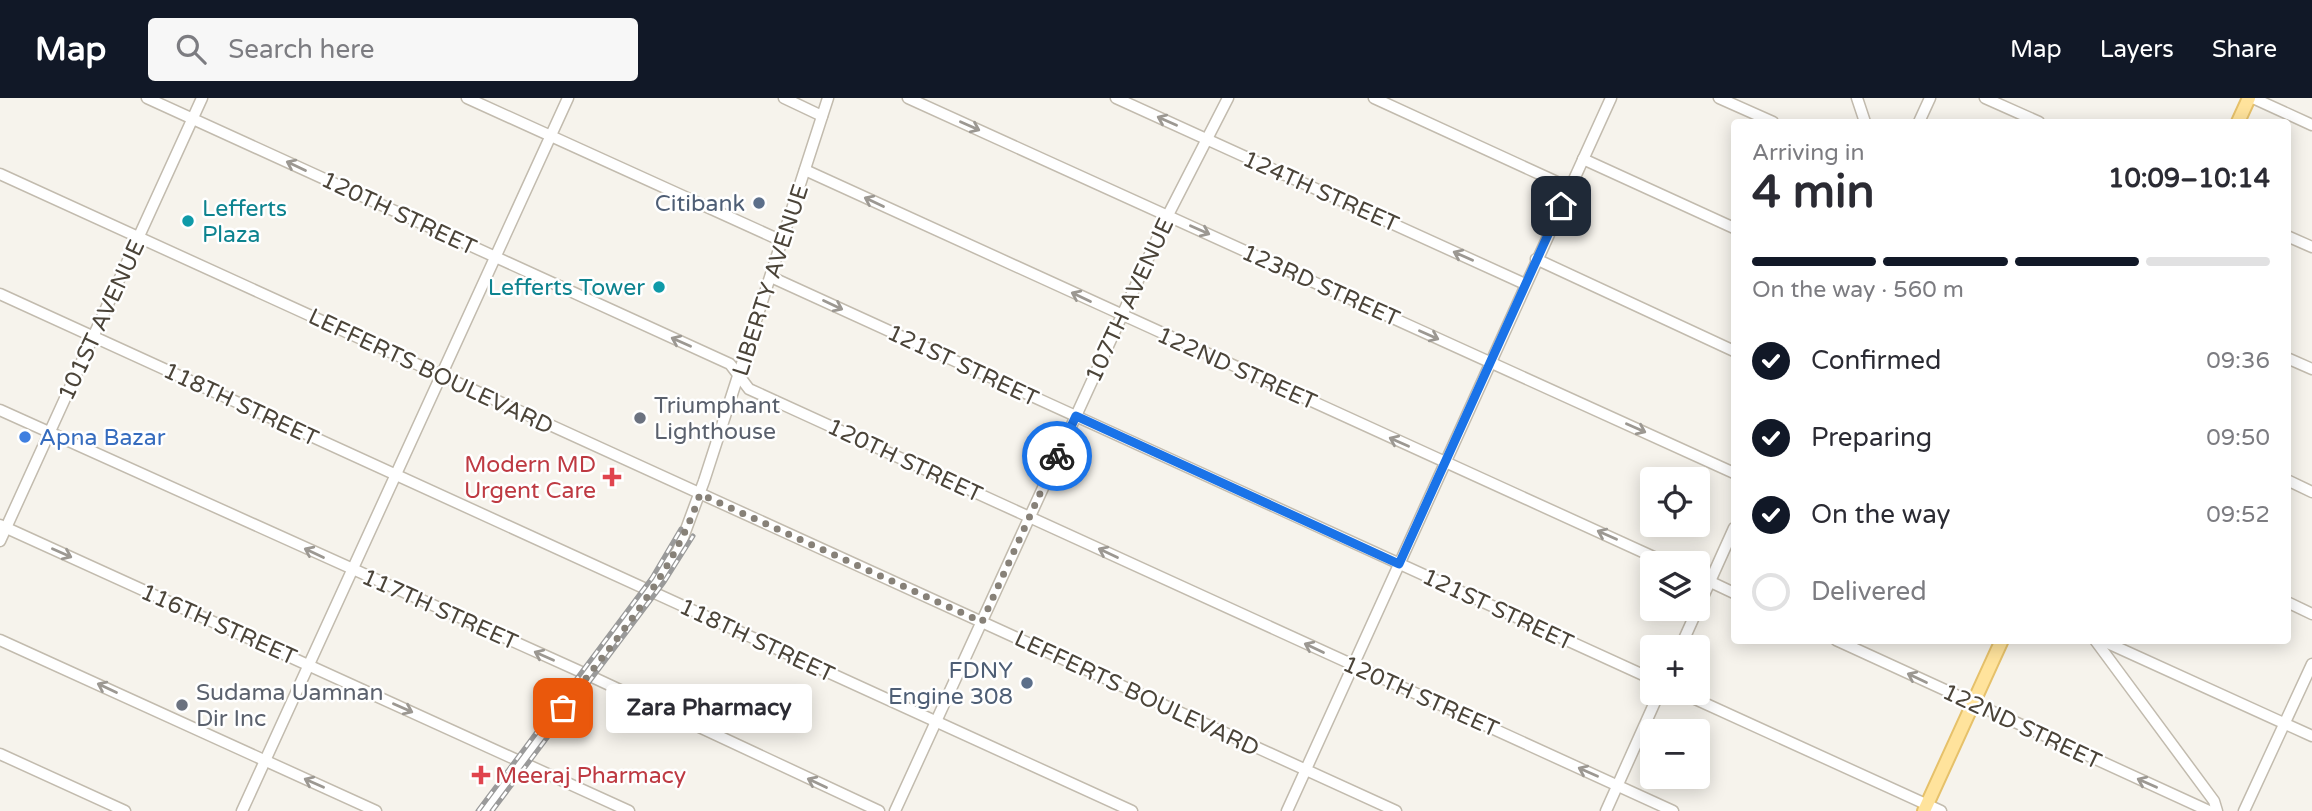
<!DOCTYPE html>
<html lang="en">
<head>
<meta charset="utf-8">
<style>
	:root { --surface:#fff; --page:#f7f7f7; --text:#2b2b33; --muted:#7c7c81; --line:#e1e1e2; --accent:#111827 }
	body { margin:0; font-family:"Varela Round",sans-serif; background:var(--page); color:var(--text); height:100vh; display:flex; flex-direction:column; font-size:26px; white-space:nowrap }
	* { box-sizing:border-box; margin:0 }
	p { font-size:23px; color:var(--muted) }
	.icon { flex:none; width:38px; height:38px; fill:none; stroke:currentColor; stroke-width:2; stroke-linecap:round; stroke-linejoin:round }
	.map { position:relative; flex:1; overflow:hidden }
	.panel { position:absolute; left:1731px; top:21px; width:560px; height:525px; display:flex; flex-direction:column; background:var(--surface); border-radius:7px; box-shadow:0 4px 18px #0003 }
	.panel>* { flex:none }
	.fabs { position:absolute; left:1640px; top:369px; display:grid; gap:14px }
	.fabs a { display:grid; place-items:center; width:70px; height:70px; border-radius:7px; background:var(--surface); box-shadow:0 4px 18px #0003; font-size:35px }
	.pin { position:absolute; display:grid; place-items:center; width:60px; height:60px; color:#fff; margin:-30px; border-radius:14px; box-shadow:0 4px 10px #0006 }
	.courier { position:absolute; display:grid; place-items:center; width:70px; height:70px; margin:-35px; border:5px solid #1a73e8; border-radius:50%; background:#fff; color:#222; box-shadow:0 2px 9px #0007 }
	.bubble { position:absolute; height:49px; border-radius:7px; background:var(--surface); box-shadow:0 4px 18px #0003; font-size:23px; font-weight:700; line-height:49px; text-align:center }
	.summary em { font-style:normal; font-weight:700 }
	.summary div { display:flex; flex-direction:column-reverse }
	.summary { display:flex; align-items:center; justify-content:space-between; height:119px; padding:0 21px }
	h1 { font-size:46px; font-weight:700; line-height:52px }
	.bar { display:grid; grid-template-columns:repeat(4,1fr); gap:10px 7px; align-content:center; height:84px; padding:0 21px }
	.bar i { height:9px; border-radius:5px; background:var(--line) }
	.bar .active { background:var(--accent) }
	.bar p { grid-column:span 4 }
	ol { padding:0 21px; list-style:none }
	li { display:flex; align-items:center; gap:21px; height:77px }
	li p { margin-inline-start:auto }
	li .icon { padding:7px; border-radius:50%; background:var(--accent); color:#fff; stroke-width:4 }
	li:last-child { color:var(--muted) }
	li i { width:38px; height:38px; border:4px solid var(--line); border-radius:50% }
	header { display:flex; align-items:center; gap:42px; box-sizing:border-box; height:98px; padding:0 35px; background:var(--accent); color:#fff }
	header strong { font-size:33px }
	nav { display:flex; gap:38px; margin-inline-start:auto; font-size:24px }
	.search { width:490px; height:63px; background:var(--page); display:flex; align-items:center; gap:18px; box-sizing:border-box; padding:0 24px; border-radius:7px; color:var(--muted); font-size:26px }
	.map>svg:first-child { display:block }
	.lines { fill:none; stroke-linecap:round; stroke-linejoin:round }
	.minor-casing { stroke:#c2bbae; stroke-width:13 }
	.major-casing { stroke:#e6c16a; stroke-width:16 }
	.minor { stroke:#fff; stroke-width:10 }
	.major { stroke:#ffe39c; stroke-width:12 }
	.rail-casing { stroke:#9a9a9a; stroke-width:5 }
	.rail { stroke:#fff; stroke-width:2.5; stroke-dasharray:8; stroke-linecap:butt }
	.oneway { stroke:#9c9892 }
	.done { stroke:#878178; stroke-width:7; stroke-dasharray:0 12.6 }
	.route { stroke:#1a73e8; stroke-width:9 }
	.service-dot { fill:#5c6f8a; stroke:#fff; stroke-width:2.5 }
	.culture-dot { fill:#0f9aa8; stroke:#fff; stroke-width:2.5 }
	.worship-dot { fill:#6b7280; stroke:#fff; stroke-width:2.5 }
	.shop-dot { fill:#3f7fe0; stroke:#fff; stroke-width:2.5 }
	.health-dot { fill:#e0444e; stroke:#fff; stroke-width:2.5 }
	.labels { text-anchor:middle; stroke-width:5; stroke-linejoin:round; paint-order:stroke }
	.street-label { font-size:23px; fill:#4b4439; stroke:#fff }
	.service-label { font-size:23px; fill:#4e5e75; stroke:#fff; text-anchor:end }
	.culture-label { font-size:23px; fill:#0d838f; stroke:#fff; text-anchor:start }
	.worship-label { font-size:23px; fill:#5b616d; stroke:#fff; text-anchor:start }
	.shop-label { font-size:23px; fill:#366cbe; stroke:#fff; text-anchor:start }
	.health-label { font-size:23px; fill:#be3a42; stroke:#fff; text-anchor:end }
</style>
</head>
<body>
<header>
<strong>Map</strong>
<div class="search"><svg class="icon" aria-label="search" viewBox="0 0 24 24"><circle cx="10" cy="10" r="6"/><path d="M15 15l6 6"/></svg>Search here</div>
<nav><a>Map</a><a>Layers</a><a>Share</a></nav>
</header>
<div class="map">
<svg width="2312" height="713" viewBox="0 0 2312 713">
	<rect width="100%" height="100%" fill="#f6f3ec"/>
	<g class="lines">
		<g class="minor-casing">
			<g id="minor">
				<polyline points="147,0 730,266 749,291 1673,713"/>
				<polyline points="467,0 782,143"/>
				<polyline points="784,0 822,18"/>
				<polyline points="908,0 1734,375"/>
				<polyline points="1116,0 1525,186"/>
				<polyline points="1374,0 1570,90"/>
				<polyline points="1719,0 1773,24"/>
				<polyline points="1857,0 1865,24"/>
				<polyline points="1985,0 2039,24"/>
				<polyline points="2253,0 2312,27"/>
				<polyline points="1919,24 1930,0"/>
				<polyline points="1583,61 1734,130"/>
				<polyline points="805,72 1669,466"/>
				<polyline points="0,76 1396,713"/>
				<polyline points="2287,138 2312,149"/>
				<polyline points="1536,161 1734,253"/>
				<polyline points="771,179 1652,581"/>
				<polyline points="0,196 1132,713"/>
				<polyline points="2287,260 2312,271"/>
				<polyline points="0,312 588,577 879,713"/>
				<polyline points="2287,382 2312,394"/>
				<polyline points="0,427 629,713"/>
				<polyline points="0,443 202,0"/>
				<polyline points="1698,478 1734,495"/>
				<polyline points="2287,504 2312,516"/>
				<polyline points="0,542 376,713"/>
				<polyline points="1836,542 2209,713"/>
				<polyline points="2095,542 2214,703 2217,713"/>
				<polyline points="2101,542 2312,638"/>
				<polyline points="1680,550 1734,430"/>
				<polyline points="1682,595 1941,713"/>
				<polyline points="0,656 125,713"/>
				<polyline points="242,713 568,0"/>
				<polyline points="484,713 678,453 704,383 828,0"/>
				<polyline points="895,713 1168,117 1228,0"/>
				<polyline points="1287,713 1611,0"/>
				<polyline points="1606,713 1659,595"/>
				<polyline points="2244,713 2312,566"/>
			</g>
		</g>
		<g class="major-casing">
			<g id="major">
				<polyline points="2238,24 2249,0"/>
				<polyline points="1924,713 2002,542"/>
			</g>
		</g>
		<use href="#minor" class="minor"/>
		<use href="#major" class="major"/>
		<g class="rail-casing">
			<g id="rail">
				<polyline points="478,713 652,480 681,431"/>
				<polyline points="492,713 664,484 693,438"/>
			</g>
		</g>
		<use href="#rail" class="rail"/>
	</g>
	<defs><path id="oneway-shaft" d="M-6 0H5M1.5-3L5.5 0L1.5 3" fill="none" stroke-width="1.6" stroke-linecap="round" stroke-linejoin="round" transform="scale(1.75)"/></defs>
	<g class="oneway">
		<use href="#oneway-shaft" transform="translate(1167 23) rotate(-156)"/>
		<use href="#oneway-shaft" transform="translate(970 28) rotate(24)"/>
		<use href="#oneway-shaft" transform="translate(296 68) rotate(-155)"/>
		<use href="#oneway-shaft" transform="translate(874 104) rotate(-155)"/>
		<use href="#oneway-shaft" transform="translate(1200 132) rotate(24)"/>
		<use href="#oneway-shaft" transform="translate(1463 158) rotate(-156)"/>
		<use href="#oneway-shaft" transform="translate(1081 199) rotate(-155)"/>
		<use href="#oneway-shaft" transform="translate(833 207) rotate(25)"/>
		<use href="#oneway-shaft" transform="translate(1429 237) rotate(24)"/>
		<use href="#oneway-shaft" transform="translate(681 244) rotate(-156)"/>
		<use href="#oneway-shaft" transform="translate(1636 330) rotate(24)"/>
		<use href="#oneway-shaft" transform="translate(1399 344) rotate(-156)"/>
		<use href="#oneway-shaft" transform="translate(1607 437) rotate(-156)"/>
		<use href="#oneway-shaft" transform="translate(62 455) rotate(24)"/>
		<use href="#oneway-shaft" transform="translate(314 455) rotate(-155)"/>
		<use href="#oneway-shaft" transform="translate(1108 455) rotate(-155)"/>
		<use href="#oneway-shaft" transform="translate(1314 550) rotate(-155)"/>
		<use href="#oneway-shaft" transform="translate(544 558) rotate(-156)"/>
		<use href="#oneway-shaft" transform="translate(1917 580) rotate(-155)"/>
		<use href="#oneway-shaft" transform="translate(107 590) rotate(-155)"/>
		<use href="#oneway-shaft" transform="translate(403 610) rotate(24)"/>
		<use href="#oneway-shaft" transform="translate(1588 674) rotate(-156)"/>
		<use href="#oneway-shaft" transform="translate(314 685) rotate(-156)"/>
		<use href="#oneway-shaft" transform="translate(817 685) rotate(-155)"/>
		<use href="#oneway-shaft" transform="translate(2147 685) rotate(-156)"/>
	</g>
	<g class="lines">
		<path class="done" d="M563,610C614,543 673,478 700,396L982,524L1057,358"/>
		<polyline class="route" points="1057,358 1076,318 1399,466 1561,108"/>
	</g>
	<g class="service-dot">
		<circle cx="759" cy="105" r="7"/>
		<circle cx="1027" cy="585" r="7"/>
	</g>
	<g class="culture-dot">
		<circle cx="188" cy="123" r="7"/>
		<circle cx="659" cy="189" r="7"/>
	</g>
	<g class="worship-dot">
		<circle cx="640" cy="320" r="7"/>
		<circle cx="182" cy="607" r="7"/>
	</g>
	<circle class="shop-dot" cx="25" cy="339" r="7"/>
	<g class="health-dot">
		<path d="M608.5 368.5h7v7h7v7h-7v7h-7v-7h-7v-7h7z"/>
		<path d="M477.5 666.5h7v7h7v7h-7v7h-7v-7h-7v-7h7z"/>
	</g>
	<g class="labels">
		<g class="street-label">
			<text transform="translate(1321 93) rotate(24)" y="8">124TH STREET</text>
			<text transform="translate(399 115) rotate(25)" y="8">120TH STREET</text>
			<text transform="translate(770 182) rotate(-72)" y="8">LIBERTY AVENUE</text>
			<text transform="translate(1321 187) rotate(24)" y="8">123RD STREET</text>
			<text transform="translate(1129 202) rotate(-65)" y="8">107TH AVENUE</text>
			<text transform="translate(101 222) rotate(-65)" y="8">101ST AVENUE</text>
			<text transform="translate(963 267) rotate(25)" y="8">121ST STREET</text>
			<text transform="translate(1237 270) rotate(24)" y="8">122ND STREET</text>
			<text transform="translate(431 273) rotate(25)" y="8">LEFFERTS BOULEVARD</text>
			<text transform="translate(241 306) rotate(25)" y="8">118TH STREET</text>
			<text transform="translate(905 362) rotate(25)" y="8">120TH STREET</text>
			<text transform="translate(440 511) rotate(24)" y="8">117TH STREET</text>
			<text transform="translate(1498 511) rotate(25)" y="8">121ST STREET</text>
			<text transform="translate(219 526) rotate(24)" y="8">116TH STREET</text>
			<text transform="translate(757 542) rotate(25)" y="8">118TH STREET</text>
			<text transform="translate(1137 595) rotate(25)" y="8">LEFFERTS BOULEVARD</text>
			<text transform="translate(1421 598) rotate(24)" y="8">120TH STREET</text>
			<text transform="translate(2022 628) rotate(25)" y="8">122ND STREET</text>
		</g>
		<g class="service-label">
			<text x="745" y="113">Citibank</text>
			<text x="1013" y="580">FDNY<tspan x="1013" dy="26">Engine 308</tspan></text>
		</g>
		<g class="culture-label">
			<text x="202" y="118">Lefferts<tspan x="202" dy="26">Plaza</tspan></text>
			<text x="645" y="197" text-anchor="end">Lefferts Tower</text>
		</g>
		<g class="worship-label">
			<text x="654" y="315">Triumphant<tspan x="654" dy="26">Lighthouse</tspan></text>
			<text x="196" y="602">Sudama Uamnan<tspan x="196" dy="26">Dir Inc</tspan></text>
		</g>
		<g class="shop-label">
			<text x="39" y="347">Apna Bazar</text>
		</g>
		<g class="health-label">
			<text x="596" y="374">Modern MD<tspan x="596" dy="26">Urgent Care</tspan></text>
			<text x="495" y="685" text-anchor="start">Meeraj Pharmacy</text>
		</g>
	</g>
</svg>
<div class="fabs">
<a><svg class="icon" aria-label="locate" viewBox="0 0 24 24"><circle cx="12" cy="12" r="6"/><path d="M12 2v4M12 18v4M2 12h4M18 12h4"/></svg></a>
<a><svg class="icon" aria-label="layers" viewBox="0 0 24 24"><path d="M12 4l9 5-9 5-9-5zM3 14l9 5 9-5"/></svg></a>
<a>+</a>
<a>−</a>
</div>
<div class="pin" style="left:563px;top:610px;background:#ea580c"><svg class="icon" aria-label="bag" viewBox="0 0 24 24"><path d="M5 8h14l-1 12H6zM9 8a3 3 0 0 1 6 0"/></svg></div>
<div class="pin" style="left:1561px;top:108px;background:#1f2937"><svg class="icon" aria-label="home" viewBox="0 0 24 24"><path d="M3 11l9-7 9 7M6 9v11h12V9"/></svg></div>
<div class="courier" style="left:1057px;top:358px"><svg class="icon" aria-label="bike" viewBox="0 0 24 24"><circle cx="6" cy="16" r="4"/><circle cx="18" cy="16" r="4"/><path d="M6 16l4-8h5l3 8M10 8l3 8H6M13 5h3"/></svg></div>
<div class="bubble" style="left:606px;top:586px;width:206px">Zara Pharmacy</div>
<section class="panel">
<div class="summary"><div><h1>4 min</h1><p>Arriving in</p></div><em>10:09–10:14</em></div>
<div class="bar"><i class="active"></i><i class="active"></i><i class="active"></i><i></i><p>On the way · 560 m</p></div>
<ol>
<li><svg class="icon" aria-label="check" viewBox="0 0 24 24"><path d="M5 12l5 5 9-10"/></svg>Confirmed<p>09:36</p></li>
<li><svg class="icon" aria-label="check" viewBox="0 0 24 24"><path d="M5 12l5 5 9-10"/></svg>Preparing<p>09:50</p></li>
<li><svg class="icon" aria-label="check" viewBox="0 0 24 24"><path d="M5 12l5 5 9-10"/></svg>On the way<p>09:52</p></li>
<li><i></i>Delivered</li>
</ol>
</section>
</div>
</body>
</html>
